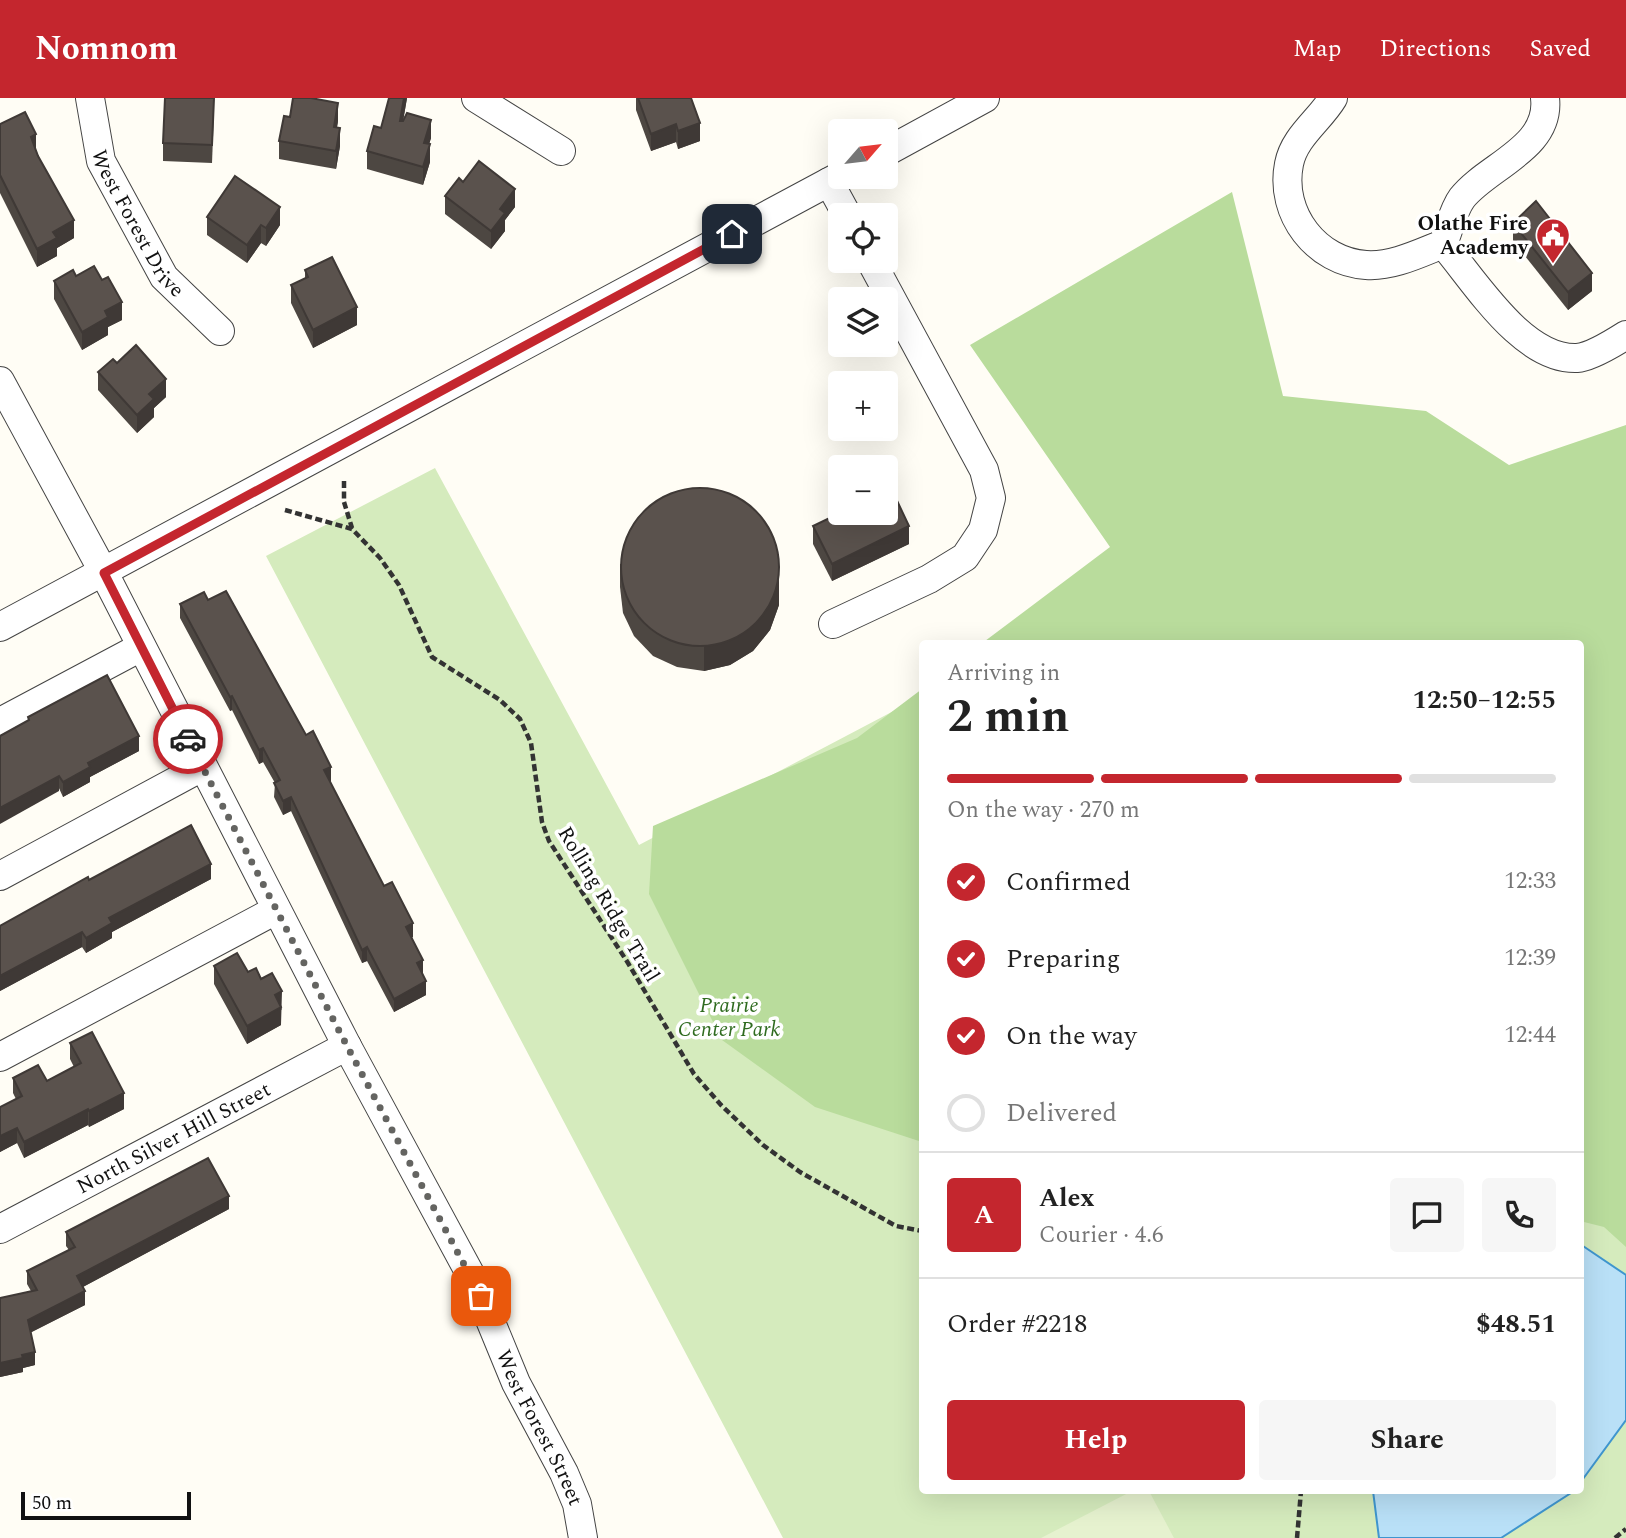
<!DOCTYPE html>
<html lang="en">
<head>
<meta charset="utf-8">
<style>
	:root { --surface:#fff; --page:#f6f6f6; --text:#222; --muted:#767676; --line:#e0e0e0; --accent:#c4262e }
	body { margin:0; font-family:Spectral,serif; background:var(--page); color:var(--text); height:100vh; display:flex; flex-direction:column; font-size:26px; white-space:nowrap }
	* { box-sizing:border-box; margin:0 }
	p { font-size:23px; color:var(--muted) }
	.icon { flex:none; width:38px; height:38px; fill:none; stroke:currentColor; stroke-width:2; stroke-linecap:round; stroke-linejoin:round }
	.map { position:relative; flex:1; overflow:hidden }
	.sheet { position:absolute; left:919px; top:542px; width:665px; height:854px; display:flex; flex-direction:column; background:var(--surface); border-radius:7px; box-shadow:0 7px 28px #0002 }
	.sheet>* { flex:none }
	.needle { width:46px; rotate:62deg }
	.buttons { position:absolute; left:828px; top:21px; display:grid; gap:14px }
	.buttons a { display:grid; place-items:center; width:70px; height:70px; border-radius:7px; background:var(--surface); box-shadow:0 7px 28px #0002; font-size:35px }
	.scale { position:absolute; left:21px; bottom:18px; width:170px; box-sizing:border-box; padding-left:7px; border:4px solid #111; border-top:0; font-size:19px; line-height:24px; white-space:nowrap; color:#111; -webkit-text-stroke:5px #fff; paint-order:stroke }
	.pin { position:absolute; display:grid; place-items:center; width:60px; height:60px; color:#fff; margin:-30px; border-radius:14px; box-shadow:0 4px 10px #0006 }
	.courier { position:absolute; display:grid; place-items:center; width:70px; height:70px; margin:-35px; border:5px solid #c4262e; border-radius:50%; background:#fff; color:#222; box-shadow:0 2px 9px #0007 }
	.headline em { font-style:normal; font-weight:700 }
	.headline div { display:flex; flex-direction:column-reverse }
	.headline { display:flex; align-items:center; justify-content:space-between; height:119px; padding:0 28px }
	h1 { font-size:46px; font-weight:700; line-height:52px }
	.bar { display:grid; grid-template-columns:repeat(4,1fr); gap:10px 7px; align-content:center; height:84px; padding:0 28px }
	.bar i { height:9px; border-radius:5px; background:var(--line) }
	.bar .selected { background:var(--accent) }
	.bar p { grid-column:span 4 }
	.line { display:flex; align-items:center; gap:18px; padding:0 28px; border-top:2px solid var(--line) }
	.line div { flex:1 }
	.round { display:grid; place-items:center; flex:none; width:74px; height:74px; border-radius:7px; background:var(--page) }
	ol { padding:0 28px; list-style:none }
	li { display:flex; align-items:center; gap:21px; height:77px }
	li p { margin-inline-start:auto }
	li .icon { padding:7px; border-radius:50%; background:var(--accent); color:#fff; stroke-width:4 }
	li:last-child { color:var(--muted) }
	li i { width:38px; height:38px; border:4px solid var(--line); border-radius:50% }
	.cta { display:flex; gap:14px; margin-top:auto; padding:14px 28px }
	.cta a { flex:1; height:80px; border-radius:7px; background:var(--accent); color:#fff; font-size:28px; font-weight:700; line-height:80px; text-align:center }
	.cta a+a { background:var(--page); color:var(--text) }
	header { display:flex; align-items:center; gap:42px; box-sizing:border-box; height:98px; padding:0 35px; background:var(--accent); color:#fff }
	header strong { font-size:33px }
	nav { display:flex; gap:38px; margin-inline-start:auto; font-size:24px }
	.map>svg:first-child { display:block }
	.green { fill:#d5ebbd }
	.forest { fill:#b9dc9c }
	.pitch { fill:#e6f2cf }
	.water { fill:#b9e0f7; stroke:#3f96cf; stroke-width:2 }
	.lines { fill:none; stroke-linecap:round; stroke-linejoin:round }
	.minor-casing { stroke:#444; stroke-width:30 }
	.path { stroke:#333; stroke-width:4.5; stroke-dasharray:7 3.5; stroke-linecap:butt }
	.minor { stroke:#fff; stroke-width:28 }
	.wall { fill:#4d4742 }
	.shaded-wall { fill:#3f3936 }
	.building { fill:#5a524d; stroke:#3f3936; stroke-width:2 }
	.done { stroke:#646461; stroke-width:7; stroke-dasharray:0 12.6 }
	.route { stroke:#c4262e; stroke-width:9 }
	.labels { text-anchor:middle; stroke-width:7; stroke-linejoin:round; paint-order:stroke }
	.street-label { font-size:21px; fill:#111; stroke:#fff }
	.poi-label { font-size:21px; font-weight:bold; fill:#111; stroke:#fff; text-anchor:end }
	.park-label { font-size:21px; font-style:italic; fill:#2f6b1f; stroke:#fff }
</style>
</head>
<body>
<header>
<strong>Nomnom</strong>
<nav><a>Map</a><a>Directions</a><a>Saved</a></nav>
</header>
<div class="map">
<svg width="1626" height="1440" viewBox="0 0 1626 1440">
	<rect width="100%" height="100%" fill="#fffdf5"/>
	<polygon class="green" points="435,370 639,747 922,598 922,1393 1580,1393 1580,846 1626,932 1626,1440 783,1440 266,458"/>
	<g class="forest">
		<polygon points="1232,94 1283,298 1426,313 1509,367 1626,327 1626,1149 1604,1129 1580,1123 1580,546 981,546 1110,449 970,247"/>
		<polygon points="922,591 922,1044 815,1009 722,942 649,796 653,728 857,640"/>
	</g>
	<polygon class="pitch" points="1132,1393 1149,1393 1174,1440 1041,1440"/>
	<g class="water">
		<polygon points="1580,1146 1626,1177 1626,1322 1580,1385"/>
		<polygon points="1373,1393 1574,1393 1501,1440 1379,1440"/>
	</g>
	<g class="lines">
		<g class="minor-casing">
			<g id="minor">
				<path id="s1" d="M90,0L101,63L164,179L220,233"/>
				<polyline points="476,0 561,53"/>
				<path d="M1333,0C1320,22 1294,39 1289,66C1279,116 1317,164 1366,167C1392,169 1420,155 1443,146C1449,132 1453,112 1462,100C1487,68 1551,50 1545,0"/>
				<polyline points="886,54 985,0"/>
				<polyline points="829,84 847,117"/>
				<path d="M1443,146C1475,183 1522,262 1577,260C1591,259 1615,244 1626,237"/>
				<path id="s2" d="M0,283L104,475L347,948L474,1183L516,1285L564,1375L577,1406L583,1440"/>
				<polyline points="833,526 929,481 965,459 983,432 991,400 984,372 871,163"/>
				<polyline points="0,529 840,78"/>
				<polyline points="0,624 141,549"/>
				<polyline points="0,778 202,669"/>
				<polyline points="0,959 276,812"/>
				<path id="s3" d="M0,1131L347,948"/>
			</g>
		</g>
		<g class="path">
			<polyline points="344,383 344,404 352,430"/>
			<polyline points="285,412 352,431 380,460 399,487 432,559 500,602 520,621 531,645 542,724 549,743 628,865 694,976 721,1007 763,1047 800,1074 896,1128 922,1133"/>
			<polyline points="1297,1440 1301,1393"/>
			<polyline points="1615,1440 1626,1431"/>
		</g>
		<use href="#minor" class="minor"/>
	</g>
	<g class="wall">
		<polygon points="389,0 407,0 403,23 431,40 429,46 430,64 423,87 367,71 367,53 381,30"/>
		<polygon points="636,0 691,0 700,43 678,51 676,44 651,53 636,12"/>
		<polygon points="214,14 212,65 163,63 163,45"/>
		<polygon points="338,23 337,29 340,48 336,71 279,61 279,43"/>
		<polygon points="0,26 36,52 74,140 57,150 57,158 37,169 0,95"/>
		<polygon points="463,84 515,109 505,122 505,133 491,151 445,116 445,98"/>
		<polygon points="207,119 280,127 266,148 261,145 247,165 207,137"/>
		<polygon points="1513,125 1592,193 1568,212 1513,143"/>
		<polygon points="305,172 357,227 313,250 291,205 291,187 305,180"/>
		<polygon points="76,178 122,222 108,229 108,237 82,252 54,201 54,183"/>
		<polygon points="117,265 166,299 154,310 154,319 137,335 98,292 98,274"/>
		<polygon points="813,428 909,446 832,483 813,446"/>
		<polygon points="779,456 779,507 770,532 753,553 730,567 704,573 677,569 653,558 634,538 623,515 620,489 620,466"/>
		<polygon points="208,502 331,683 330,683 384,788 413,839 412,839 423,875 423,876 426,897 394,914 367,863 362,865 291,713 283,717 274,699 275,685 263,664 259,666 232,612 230,613 180,520 180,506"/>
		<polygon points="28,619 139,653 90,679 90,684 63,699 28,622"/>
		<polygon points="211,781 112,834 112,840 86,855 82,849 0,893 0,828 89,782"/>
		<polygon points="214,868 248,874 261,881 282,911 281,912 281,927 247,946 214,886"/>
		<polygon points="70,945 124,1011 89,1029 88,1027 24,1060 17,1045 0,1054 0,1009 16,1001 13,995 13,980 47,983 74,969 70,961"/>
		<polygon points="229,1111 83,1189 85,1207 31,1234 35,1267 23,1270 23,1274 0,1279 0,1200 31,1193 27,1186 27,1173 69,1152 66,1148 66,1134"/>
	</g>
	<g class="shaded-wall">
		<polygon points="404,0 407,0 400,41 400,23"/>
		<polygon points="338,5 338,23 334,47 334,29"/>
		<polygon points="431,22 431,40 424,63 424,45"/>
		<polygon points="700,25 700,43 678,51 678,33"/>
		<polygon points="676,26 676,44 651,53 651,36"/>
		<polygon points="340,30 340,48 336,71 336,53"/>
		<polygon points="36,36 36,54 31,39"/>
		<polygon points="430,46 430,64 423,87 423,69"/>
		<polygon points="515,91 515,109 505,122 505,133 491,151 491,133 500,111"/>
		<polygon points="280,109 280,127 266,148 266,130"/>
		<polygon points="74,122 74,140 57,150 57,158 37,169 37,151 53,134"/>
		<polygon points="261,127 261,145 247,165 247,147"/>
		<polygon points="1592,175 1592,193 1568,212 1568,194"/>
		<polygon points="122,204 122,222 108,229 108,237 82,252 82,234 105,213"/>
		<polygon points="357,209 357,227 313,250 313,232"/>
		<polygon points="166,281 166,299 154,310 154,319 137,335 137,317 149,296"/>
		<polygon points="909,428 909,446 832,483 832,466"/>
		<polygon points="779,483 779,507 770,532 753,553 730,567 704,573 704,549"/>
		<polygon points="232,598 232,612 230,613 230,599"/>
		<polygon points="139,638 139,653 90,679 90,684 63,699 63,684 88,665"/>
		<polygon points="263,650 263,664 259,666 259,652"/>
		<polygon points="331,669 331,683 324,686 324,672"/>
		<polygon points="59,678 59,693 0,726 0,710"/>
		<polygon points="291,699 291,713 283,717 283,703"/>
		<polygon points="211,766 211,781 112,834 112,840 86,855 86,840 109,820"/>
		<polygon points="413,825 413,839 406,842 406,829"/>
		<polygon points="82,834 82,849 0,893 0,878"/>
		<polygon points="367,849 367,863 362,865 362,852"/>
		<polygon points="423,862 423,875 417,879 417,865"/>
		<polygon points="426,883 426,897 394,914 394,901"/>
		<polygon points="282,893 281,927 247,946 247,928 275,897"/>
		<polygon points="124,995 124,1011 89,1029 89,1013"/>
		<polygon points="88,1011 88,1027 24,1060 24,1044"/>
		<polygon points="17,1030 17,1045 0,1054 0,1038"/>
		<polygon points="229,1098 229,1111 77,1192 77,1178"/>
		<polygon points="85,1193 85,1207 28,1236 28,1222"/>
		<polygon points="35,1254 35,1267 23,1270 23,1274 0,1279 0,1265 22,1257"/>
	</g>
	<g class="building">
		<polygon points="165,0 214,0 212,47 163,45"/>
		<polygon points="293,0 311,0 338,5 334,29 340,30 336,53 279,43 284,18 290,19"/>
		<polygon points="389,0 404,0 400,23 403,23 407,15 431,22 424,45 430,46 423,69 367,53 374,28 381,30"/>
		<polygon points="638,0 691,0 700,25 678,33 676,26 651,36"/>
		<polygon points="25,14 36,36 31,39 38,58 74,122 53,134 57,140 37,151 0,77 0,26"/>
		<polygon points="479,63 515,91 500,111 505,115 491,133 445,98 459,80 463,84"/>
		<polygon points="235,78 280,109 266,130 261,127 247,147 207,119"/>
		<polygon points="1536,103 1592,175 1568,194 1513,125"/>
		<polygon points="332,159 357,209 313,232 291,187 308,179 305,172"/>
		<polygon points="94,168 102,182 108,179 122,204 105,213 108,219 82,234 54,183 73,172 76,178"/>
		<polygon points="136,247 166,281 149,296 154,301 137,317 98,274 113,261 117,265"/>
		<circle cx="700" cy="469" r="79"/>
		<polygon points="891,390 909,428 832,466 813,428 840,415 886,415 886,393"/>
		<polygon points="226,493 306,637 313,633 331,669 324,672 384,788 392,784 413,825 406,829 423,862 417,865 426,883 394,901 367,849 362,852 291,699 283,703 274,685 280,682 263,650 259,652 232,598 230,599 180,506 204,494 208,502"/>
		<polygon points="107,577 139,638 88,665 90,669 63,684 59,678 0,710 0,638 29,622 28,619"/>
		<polygon points="191,727 211,766 109,820 112,825 86,840 82,834 0,878 0,828 88,779 89,782"/>
		<polygon points="237,855 248,874 256,870 261,881 272,875 282,893 275,897 281,909 247,928 214,868"/>
		<polygon points="92,934 124,995 89,1013 88,1011 24,1044 17,1030 0,1038 0,1009 22,998 13,980 38,967 47,983 81,965 70,945"/>
		<polygon points="208,1060 229,1098 77,1178 85,1193 28,1222 35,1254 22,1257 23,1260 0,1265 0,1200 37,1192 27,1173 75,1149 66,1134"/>
	</g>
	<g class="lines">
		<polyline class="done" points="188,641 347,948 481,1198"/>
		<polyline class="route" points="188,641 104,475 732,136"/>
	</g>
	<defs>
		<g id="civic-pin" transform="scale(1.75)"><path d="M0 17L-7.5 6A9.5 9.5 0 1 1 7.5 6Z" fill="#c4262e" stroke="#fff"/><path d="M-.6-6.5H3V-4.5H.6V-3L4-1V1h2V6H-6V1h2V-1L-.6-3ZM-1.2 2.5V6h2.4V2.5Z" fill="#fff"/></g>
	</defs>
	<g fill-rule="evenodd">
		<use href="#civic-pin" x="1553" y="137"/>
	</g>
	<g class="labels">
		<g class="street-label">
			<text dy="7" stroke="none"><textPath href="#s1" startOffset="136">West Forest Drive</textPath></text>
			<text transform="translate(609 806) rotate(59)" y="7">Rolling Ridge Trail</text>
			<text dy="7" stroke="none"><textPath href="#s3" startOffset="196">North Silver Hill Street</textPath></text>
			<text dy="7" stroke="none"><textPath href="#s2" startOffset="1178">West Forest Street</textPath></text>
		</g>
		<g class="poi-label">
			<text x="1528" y="132">Olathe Fire<tspan x="1528" dy="24">Academy</tspan></text>
		</g>
		<g class="park-label">
			<text x="729" y="914">Prairie<tspan x="729" dy="24">Center Park</tspan></text>
		</g>
	</g>
</svg>
<div class="buttons">
<a><svg class="needle" viewBox="-14 -14 28 28"><path d="M0-13l5 13h-10z" fill="#e53935"/><path d="M0 13l5-13h-10z" fill="#767676"/></svg></a>
<a><svg class="icon" aria-label="locate" viewBox="0 0 24 24"><circle cx="12" cy="12" r="6"/><path d="M12 2v4M12 18v4M2 12h4M18 12h4"/></svg></a>
<a><svg class="icon" aria-label="layers" viewBox="0 0 24 24"><path d="M12 4l9 5-9 5-9-5zM3 14l9 5 9-5"/></svg></a>
<a>+</a>
<a>−</a>
</div>
<div class="scale">50 m</div>
<div class="pin" style="left:481px;top:1198px;background:#ea580c"><svg class="icon" aria-label="bag" viewBox="0 0 24 24"><path d="M5 8h14l-1 12H6zM9 8a3 3 0 0 1 6 0"/></svg></div>
<div class="pin" style="left:732px;top:136px;background:#1f2937"><svg class="icon" aria-label="home" viewBox="0 0 24 24"><path d="M3 11l9-7 9 7M6 9v11h12V9"/></svg></div>
<div class="courier" style="left:188px;top:641px"><svg class="icon" aria-label="car" viewBox="0 0 24 24"><path d="M5 17H2v-5l4-1 3-4h7l3 4 3 1v5h-3M9 17h6M6 11h13"/><circle cx="7" cy="17" r="2"/><circle cx="17" cy="17" r="2"/></svg></div>
<section class="sheet">
<div class="headline"><div><h1>2 min</h1><p>Arriving in</p></div><em>12:50–12:55</em></div>
<div class="bar"><i class="selected"></i><i class="selected"></i><i class="selected"></i><i></i><p>On the way · 270 m</p></div>
<ol>
<li><svg class="icon" aria-label="check" viewBox="0 0 24 24"><path d="M5 12l5 5 9-10"/></svg>Confirmed<p>12:33</p></li>
<li><svg class="icon" aria-label="check" viewBox="0 0 24 24"><path d="M5 12l5 5 9-10"/></svg>Preparing<p>12:39</p></li>
<li><svg class="icon" aria-label="check" viewBox="0 0 24 24"><path d="M5 12l5 5 9-10"/></svg>On the way<p>12:44</p></li>
<li><i></i>Delivered</li>
</ol>
<div class="line" style="height:126px"><b class="round" style="background:var(--accent);color:#fff">A</b><div><b>Alex</b><p>Courier · 4.6</p></div><a class="round"><svg class="icon" aria-label="chat" viewBox="0 0 24 24"><path d="M4 5h16v11H9l-5 4z"/></svg></a><a class="round"><svg class="icon" aria-label="phone" viewBox="0 0 24 24"><path d="M5 4h4l2 5-3 2q2 4 5 5l2-3 5 2v4C11 20 4 13 5 4z"/></svg></a></div>
<div class="line" style="height:91px"><div>Order #2218</div><b>$48.51</b></div>
<div class="cta"><a>Help</a><a>Share</a></div>
</section>
</div>
</body>
</html>
